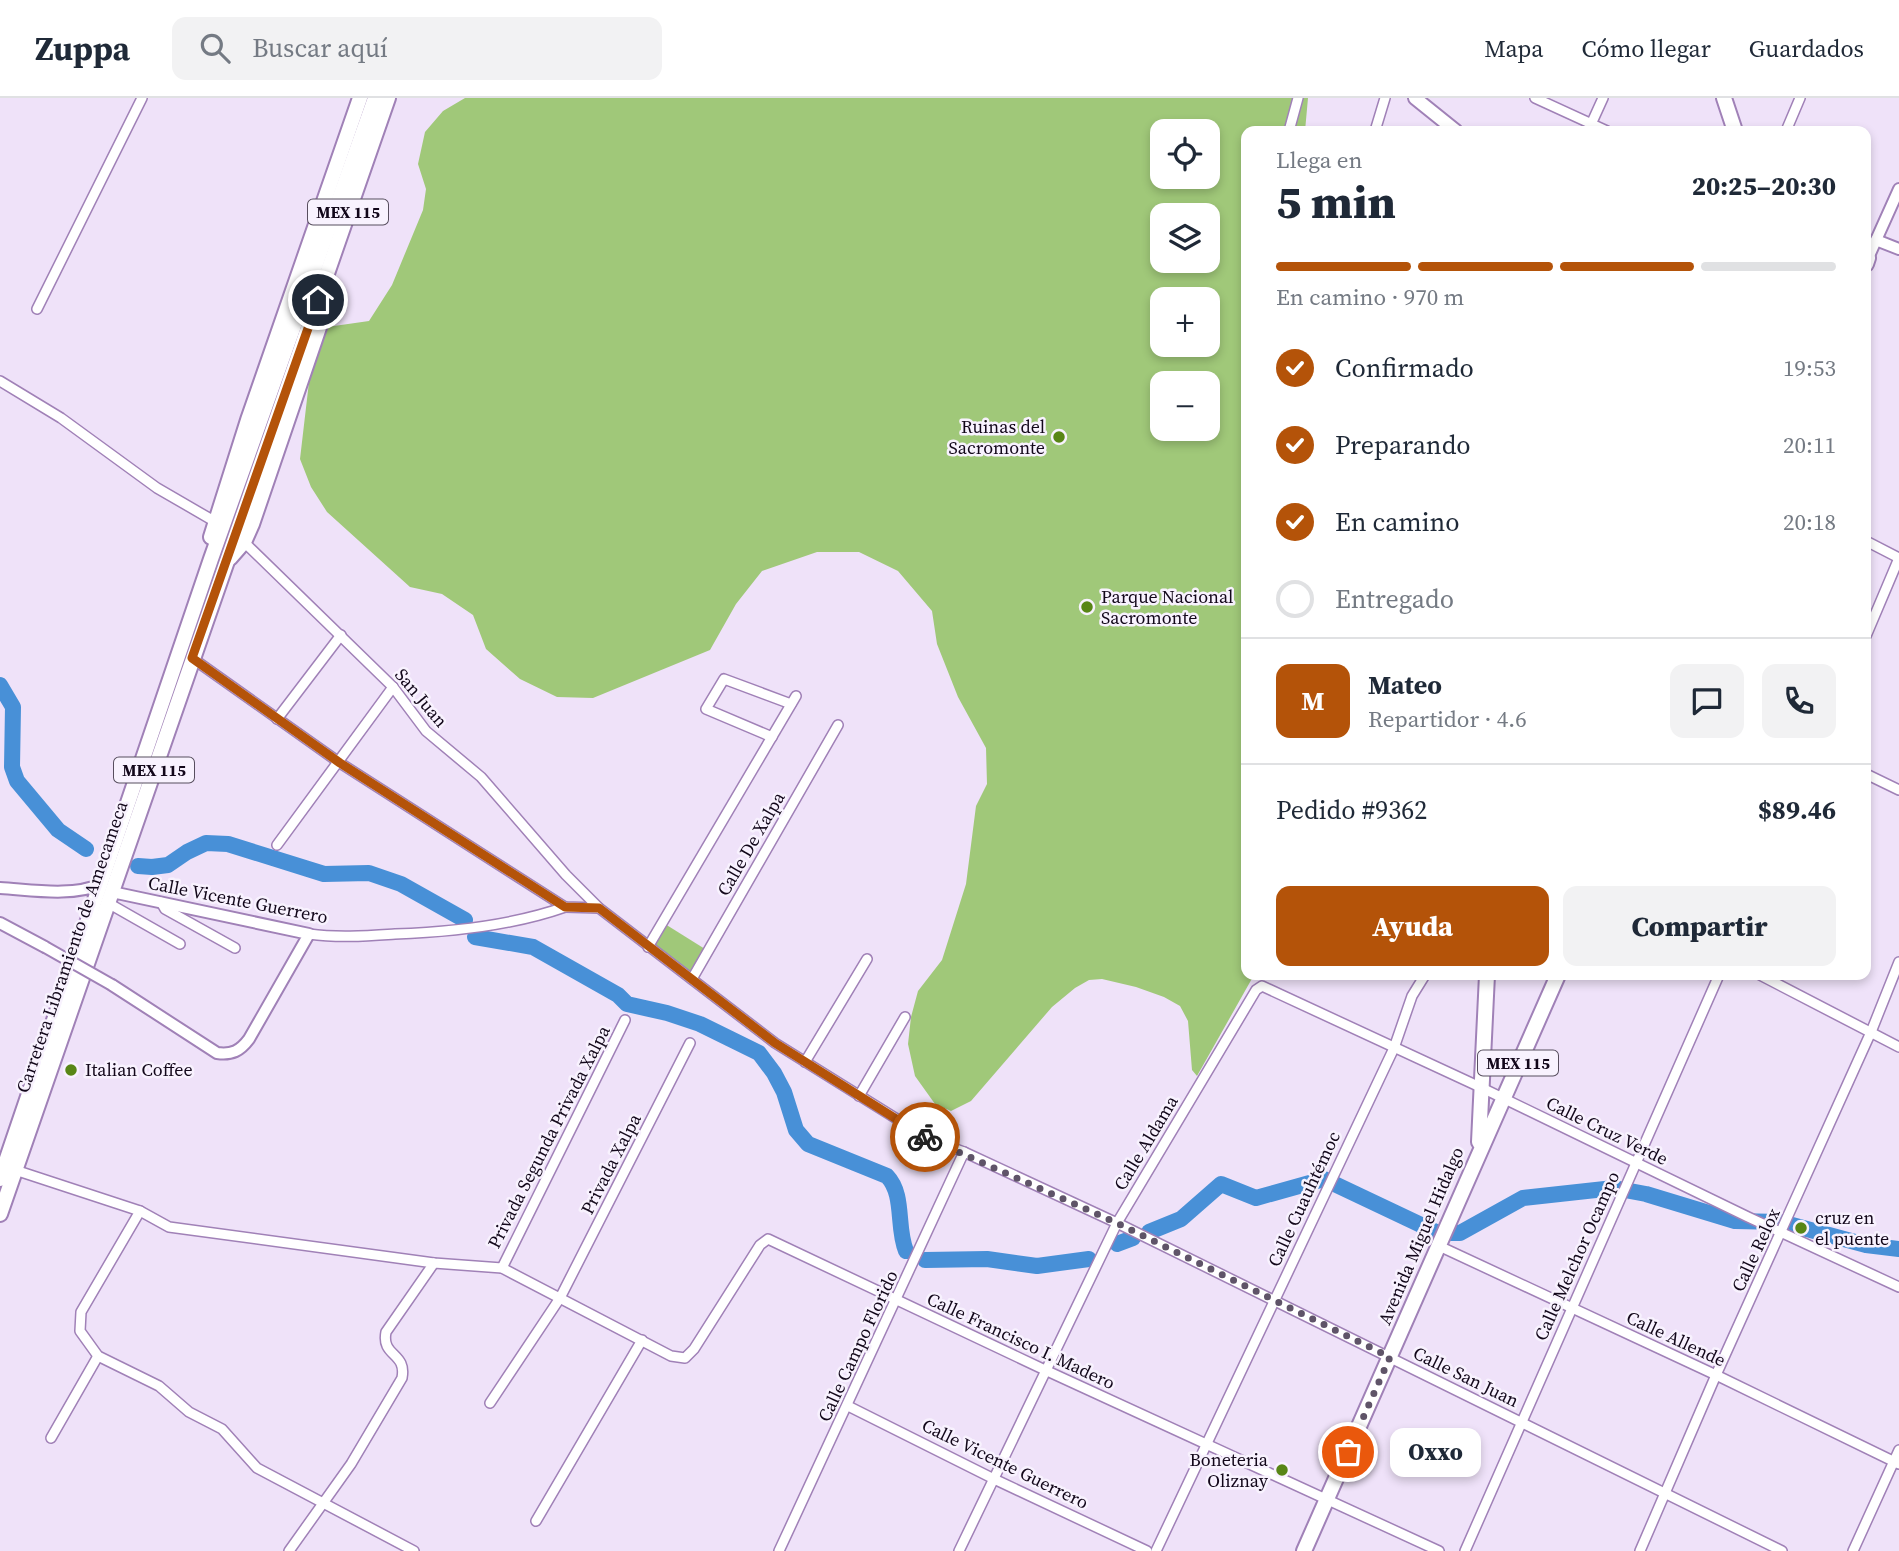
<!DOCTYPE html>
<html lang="es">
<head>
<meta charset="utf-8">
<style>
	:root { --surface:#fff; --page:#f2f2f3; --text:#1f2937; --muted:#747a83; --line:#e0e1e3; --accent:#b45309 }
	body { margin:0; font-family:"Source Serif 4",serif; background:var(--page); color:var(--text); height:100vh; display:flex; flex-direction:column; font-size:26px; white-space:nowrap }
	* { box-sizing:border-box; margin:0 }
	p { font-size:23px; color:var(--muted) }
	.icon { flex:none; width:38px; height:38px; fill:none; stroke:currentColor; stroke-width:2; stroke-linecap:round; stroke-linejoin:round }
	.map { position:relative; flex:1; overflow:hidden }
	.drawer { position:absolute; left:1241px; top:28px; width:630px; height:854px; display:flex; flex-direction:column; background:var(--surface); border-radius:14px; box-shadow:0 4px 10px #0003 }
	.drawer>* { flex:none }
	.fabs { position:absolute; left:1150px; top:21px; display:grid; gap:14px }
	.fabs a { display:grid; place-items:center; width:70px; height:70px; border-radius:14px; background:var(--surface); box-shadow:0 4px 10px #0003; font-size:35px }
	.pin { position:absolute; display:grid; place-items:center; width:60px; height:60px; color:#fff; margin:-30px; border:4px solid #fff; border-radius:50%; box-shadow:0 2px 7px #0007 }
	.courier { position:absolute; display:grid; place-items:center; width:70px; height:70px; margin:-35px; border:5px solid #b45309; border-radius:50%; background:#fff; color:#222; box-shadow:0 2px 9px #0007 }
	.bubble { position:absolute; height:49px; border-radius:14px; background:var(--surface); box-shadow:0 4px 10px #0003; font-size:23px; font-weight:800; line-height:49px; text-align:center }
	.headline em { font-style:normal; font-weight:800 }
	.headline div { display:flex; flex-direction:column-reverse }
	.headline { display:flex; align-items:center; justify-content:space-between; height:119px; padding:0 35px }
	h1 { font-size:46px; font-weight:800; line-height:52px }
	.bar { display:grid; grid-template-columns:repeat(4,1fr); gap:10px 7px; align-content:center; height:84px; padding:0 35px }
	.bar i { height:9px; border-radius:5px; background:var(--line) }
	.bar .selected { background:var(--accent) }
	.bar p { grid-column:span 4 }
	.line { display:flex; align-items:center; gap:18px; padding:0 35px; border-top:2px solid var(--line) }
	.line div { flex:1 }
	.round { display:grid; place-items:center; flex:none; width:74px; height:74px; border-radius:14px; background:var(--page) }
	ol { padding:0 35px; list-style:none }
	li { display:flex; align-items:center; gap:21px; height:77px }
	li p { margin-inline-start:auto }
	li .icon { padding:7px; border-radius:50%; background:var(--accent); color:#fff; stroke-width:4 }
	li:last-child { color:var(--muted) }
	li i { width:38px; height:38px; border:4px solid var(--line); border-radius:50% }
	.cta { display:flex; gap:14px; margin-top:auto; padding:14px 35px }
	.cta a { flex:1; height:80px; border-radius:14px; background:var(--accent); color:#fff; font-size:28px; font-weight:800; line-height:80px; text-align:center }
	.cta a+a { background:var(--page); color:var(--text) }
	header { display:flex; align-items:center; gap:42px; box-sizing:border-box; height:98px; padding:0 35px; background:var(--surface); border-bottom:2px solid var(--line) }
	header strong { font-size:33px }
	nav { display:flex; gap:38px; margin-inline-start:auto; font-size:24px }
	.search { width:490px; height:63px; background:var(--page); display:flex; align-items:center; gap:18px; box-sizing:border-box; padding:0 24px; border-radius:14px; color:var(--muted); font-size:26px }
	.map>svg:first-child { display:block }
	.green { fill:#a0c879; fill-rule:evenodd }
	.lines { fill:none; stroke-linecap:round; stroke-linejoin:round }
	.river { stroke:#4890d7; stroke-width:16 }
	.minor-casing { stroke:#a081b7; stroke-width:12 }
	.tertiary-casing { stroke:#a081b7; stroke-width:14 }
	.secondary-casing { stroke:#a081b7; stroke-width:16 }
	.primary-casing { stroke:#a081b7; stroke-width:18 }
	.minor { stroke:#fff; stroke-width:9 }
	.tertiary { stroke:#fff; stroke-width:10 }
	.secondary { stroke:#fff; stroke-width:12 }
	.primary { stroke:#fff; stroke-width:14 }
	.tertiary-bridge-casing { stroke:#a081b7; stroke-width:14; stroke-linecap:butt }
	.tertiary-bridge { stroke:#fff; stroke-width:10 }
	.done { stroke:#5f5468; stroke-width:7; stroke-dasharray:0 12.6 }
	.route { stroke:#b45309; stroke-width:9 }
	.poi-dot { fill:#588616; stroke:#f8f2fe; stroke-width:2.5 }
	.labels { text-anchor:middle; stroke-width:5; stroke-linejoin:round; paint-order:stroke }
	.shield { fill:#f8f2fe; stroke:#574e5e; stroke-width:2 }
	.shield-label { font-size:16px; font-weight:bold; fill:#12071a }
	.poi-label { font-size:18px; fill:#12071a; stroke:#f8f2fe; text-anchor:start }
	.street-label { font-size:18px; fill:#12071a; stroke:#f8f2fe }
</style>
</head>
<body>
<header>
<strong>Zuppa</strong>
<div class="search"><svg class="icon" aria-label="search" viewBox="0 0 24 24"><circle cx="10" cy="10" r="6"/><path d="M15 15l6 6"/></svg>Buscar aquí</div>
<nav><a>Mapa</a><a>Cómo llegar</a><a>Guardados</a></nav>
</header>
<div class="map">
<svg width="1899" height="1453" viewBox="0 0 1899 1453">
	<rect width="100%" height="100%" fill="#efe2f9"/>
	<g class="green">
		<path d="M465,0H1308L1305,33H1246V877H1254L1197,978L1192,972L1188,923L1180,908L1164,899L1136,889L1102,881L1089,882L1075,890L1052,909L971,1003L951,1013L935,1006L915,978L908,946L911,919L918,893L942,862L966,786L976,708L987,686L986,650L958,599L937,546L932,513L898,473L859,454H817L762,473L736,506L710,552L593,600L557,599L520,581L486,551L473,517L442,496L410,489L327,414L311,389L300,361L309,284L327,229L369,223L392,187L423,112L426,91L418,66L425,34L443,13ZM1162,33H1208V79H1162ZM1162,117H1208V163H1162ZM1162,201H1208V247H1162ZM1162,285H1208V331H1162Z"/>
		<polygon points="665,826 705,851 692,877 653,846"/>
	</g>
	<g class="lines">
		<g class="river">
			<polyline points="0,587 13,609 12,669 17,683 58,732 86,751"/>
			<polyline points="138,768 152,769 168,767 187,754 206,745 228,746 324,776 369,775 401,786 465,822"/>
			<path d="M475,839L533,849L618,897L627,906L667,915L700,926L759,955L774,975L784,994L796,1032L808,1046L887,1078C905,1097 896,1129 906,1153"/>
			<polyline points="1149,1134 1181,1121 1221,1086 1256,1100 1324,1081 1438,1135 1460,1135 1523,1100 1614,1090 1646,1096 1735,1123 1781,1124 1866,1147 1899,1151"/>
			<polyline points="1117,1146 1133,1140"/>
			<polyline points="925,1162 987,1161 1037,1168 1089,1161"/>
		</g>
		<g class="minor-casing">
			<g id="minor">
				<polyline points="1535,0 1607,33"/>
				<polyline points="1289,33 1298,0"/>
				<polyline points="1375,33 1385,0"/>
				<polyline points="1588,33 1603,0"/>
				<polyline points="1786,33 1800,0"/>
				<polyline points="37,211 142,0"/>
				<polyline points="0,283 61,320 157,390 214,423"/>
				<polyline points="1866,443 1899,460"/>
				<polyline points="244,444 393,589 426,633 481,679 566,777 599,810 775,945 929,1041 964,1054 1117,1125 1782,1453"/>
				<polyline points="1866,538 1899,460"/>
				<polyline points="192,560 340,665 565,809 599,810"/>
				<polyline points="277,621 341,537"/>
				<polyline points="772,639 706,611 724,581 791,606"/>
				<polyline points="1866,676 1899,692"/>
				<polyline points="277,747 393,589"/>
				<polyline points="161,804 165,811 235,850"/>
				<polyline points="108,805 180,846"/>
				<path d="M309,836C338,840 365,838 395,836C452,834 511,828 565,809"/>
				<polyline points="648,849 796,598"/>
				<polyline points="1760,877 1899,949"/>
				<polyline points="692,881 838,627"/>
				<polyline points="805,964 867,861"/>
				<polyline points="859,998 905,919"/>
				<polyline points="15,1072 140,1113 169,1129 434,1165 502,1170 671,1258 685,1260 694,1251 760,1147 768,1141 1045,1272 1439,1453"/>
				<polyline points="140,1113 81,1214 80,1233 98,1258 159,1288 189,1314 222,1331 257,1370 414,1453"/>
				<polyline points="1439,1148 1716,1277 1899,1366"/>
				<polyline points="502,1170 625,922"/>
				<polyline points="490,1305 560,1200 690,945"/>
				<polyline points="848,1308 994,1381 1147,1453"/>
				<polyline points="51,1340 98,1258"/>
				<polyline points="536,1423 642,1242"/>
				<path d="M289,1453L351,1366L402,1280C407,1254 381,1259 386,1234L434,1165"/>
				<polyline points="779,1453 964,1054"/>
				<polyline points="959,1453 1117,1125 1256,892 1262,888 1480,989 1748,1119 1899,1189"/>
				<polyline points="1156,1453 1394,950 1412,898 1425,877"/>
				<polyline points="1465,1453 1719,877"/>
				<polyline points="1640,1453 1716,1277 1871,934 1899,864"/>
				<polyline points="1853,1453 1899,1352"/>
			</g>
		</g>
		<g class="tertiary-casing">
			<g id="tertiary">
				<polyline points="1876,142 1899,151"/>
				<polyline points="1868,160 1899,91"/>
				<path d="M0,790C33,792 71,799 102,786"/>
				<path d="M112,794L309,836L249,941C240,953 232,957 217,955L112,887"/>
				<polyline points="0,825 45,849"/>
			</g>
		</g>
		<g class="secondary-casing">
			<polyline id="secondary" points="1415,0 1456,33"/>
		</g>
		<g class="primary-casing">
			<g id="primary">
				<polyline points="1724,0 1735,33"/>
				<polyline points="1866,159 1868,160 1866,166"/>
				<polyline points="211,439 248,322 360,0"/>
				<polyline points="230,460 244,444 252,426 327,206"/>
				<polyline points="1479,1044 1487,877"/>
				<polyline points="0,1081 211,461 375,0"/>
				<polyline points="0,1116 388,0"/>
				<polyline points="1304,1453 1558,877"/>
			</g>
		</g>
		<use href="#minor" class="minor"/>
		<use href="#tertiary" class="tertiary"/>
		<use href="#secondary" class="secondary"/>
		<use href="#primary" class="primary"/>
		<g class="tertiary-bridge-casing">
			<polyline id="tertiary-bridge" points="45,849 112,887"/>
		</g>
		<use href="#tertiary-bridge" class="tertiary-bridge"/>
	</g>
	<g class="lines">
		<polyline class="done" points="925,1039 1117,1125 1390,1259 1348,1354"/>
		<polyline class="route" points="318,202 192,560 340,665 565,809 599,810 775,945 925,1039"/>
	</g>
	<g class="poi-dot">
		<circle cx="1059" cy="339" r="7"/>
		<circle cx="1087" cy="509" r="7"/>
		<circle cx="71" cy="972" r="7"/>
		<circle cx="1801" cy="1130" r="7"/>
		<circle cx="1282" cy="1372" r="7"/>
	</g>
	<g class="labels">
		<g class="shield">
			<rect x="308" y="101.5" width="80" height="25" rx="5"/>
			<rect x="114" y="659.5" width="80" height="25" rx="5"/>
			<rect x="1478" y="952.5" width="80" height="25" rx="5"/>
		</g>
		<g class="shield-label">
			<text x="348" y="120">MEX 115</text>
			<text x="154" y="678">MEX 115</text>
			<text x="1518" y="971">MEX 115</text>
		</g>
		<g class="poi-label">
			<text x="1045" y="335" text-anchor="end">Ruinas del<tspan x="1045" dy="21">Sacromonte</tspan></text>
			<text x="1101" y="505">Parque Nacional<tspan x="1101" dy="21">Sacromonte</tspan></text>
			<text x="85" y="978">Italian Coffee</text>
			<text x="1815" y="1126">cruz en<tspan x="1815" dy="21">el puente</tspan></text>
			<text x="1268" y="1368" text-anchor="end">Boneteria<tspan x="1268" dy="21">Oliznay</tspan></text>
		</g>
		<g class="street-label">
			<text transform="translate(421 600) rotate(50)" y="6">San Juan</text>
			<text transform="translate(751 746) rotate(-60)" y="6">Calle De Xalpa</text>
			<text transform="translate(238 802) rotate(11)" y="6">Calle Vicente Guerrero</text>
			<text transform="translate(72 849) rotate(-71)" y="6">Carretera Libramiento de Amecameca</text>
			<text transform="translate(1607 1033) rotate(26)" y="6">Calle Cruz Verde</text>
			<text transform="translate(549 1039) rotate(-63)" y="6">Privada Segunda Privada Xalpa</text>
			<text transform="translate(1146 1045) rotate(-59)" y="6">Calle Aldama</text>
			<text transform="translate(611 1066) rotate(-63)" y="6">Privada Xalpa</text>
			<text transform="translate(1304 1101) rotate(-65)" y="6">Calle Cuauhtémoc</text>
			<text transform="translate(1421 1138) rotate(-67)" y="6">Avenida Miguel Hidalgo</text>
			<text transform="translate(1756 1152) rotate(-65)" y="6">Calle Relox</text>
			<text transform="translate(1577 1158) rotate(-66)" y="6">Calle Melchor Ocampo</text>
			<text transform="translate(1676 1241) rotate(25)" y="6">Calle Allende</text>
			<text transform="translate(1021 1243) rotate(25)" y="6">Calle Francisco I. Madero</text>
			<text transform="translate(858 1248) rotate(-65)" y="6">Calle Campo Florido</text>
			<text transform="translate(1466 1279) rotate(26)" y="6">Calle San Juan</text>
			<text transform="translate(1005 1366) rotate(26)" y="6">Calle Vicente Guerrero</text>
		</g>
	</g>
</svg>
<div class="fabs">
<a><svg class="icon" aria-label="locate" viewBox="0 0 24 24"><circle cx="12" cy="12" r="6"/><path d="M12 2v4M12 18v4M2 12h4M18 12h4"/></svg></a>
<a><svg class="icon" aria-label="layers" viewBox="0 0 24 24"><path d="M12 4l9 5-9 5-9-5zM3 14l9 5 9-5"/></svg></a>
<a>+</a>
<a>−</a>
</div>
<div class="pin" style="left:1348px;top:1354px;background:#ea580c"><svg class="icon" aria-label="bag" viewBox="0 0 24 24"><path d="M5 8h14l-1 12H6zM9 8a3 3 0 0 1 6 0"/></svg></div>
<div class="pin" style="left:318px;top:202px;background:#1f2937"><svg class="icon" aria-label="home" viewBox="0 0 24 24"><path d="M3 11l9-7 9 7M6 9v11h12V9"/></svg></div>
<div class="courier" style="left:925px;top:1039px"><svg class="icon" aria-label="bike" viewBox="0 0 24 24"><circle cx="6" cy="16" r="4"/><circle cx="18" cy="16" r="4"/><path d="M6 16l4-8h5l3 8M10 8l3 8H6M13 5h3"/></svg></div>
<div class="bubble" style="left:1390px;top:1330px;width:91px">Oxxo</div>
<section class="drawer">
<div class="headline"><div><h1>5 min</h1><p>Llega en</p></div><em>20:25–20:30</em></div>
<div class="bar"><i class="selected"></i><i class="selected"></i><i class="selected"></i><i></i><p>En camino · 970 m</p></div>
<ol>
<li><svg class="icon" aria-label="check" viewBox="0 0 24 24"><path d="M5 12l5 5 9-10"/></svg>Confirmado<p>19:53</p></li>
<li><svg class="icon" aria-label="check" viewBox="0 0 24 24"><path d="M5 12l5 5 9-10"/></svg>Preparando<p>20:11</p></li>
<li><svg class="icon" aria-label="check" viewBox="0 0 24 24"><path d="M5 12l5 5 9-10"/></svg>En camino<p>20:18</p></li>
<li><i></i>Entregado</li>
</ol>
<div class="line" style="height:126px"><b class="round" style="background:var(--accent);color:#fff">M</b><div><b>Mateo</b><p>Repartidor · 4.6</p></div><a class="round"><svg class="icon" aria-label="chat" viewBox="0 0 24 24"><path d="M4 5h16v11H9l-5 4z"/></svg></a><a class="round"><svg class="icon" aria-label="phone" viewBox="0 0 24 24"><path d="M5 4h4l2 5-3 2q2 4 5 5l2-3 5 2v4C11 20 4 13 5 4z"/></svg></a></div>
<div class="line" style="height:91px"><div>Pedido #9362</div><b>$89.46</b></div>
<div class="cta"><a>Ayuda</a><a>Compartir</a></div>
</section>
</div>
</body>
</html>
